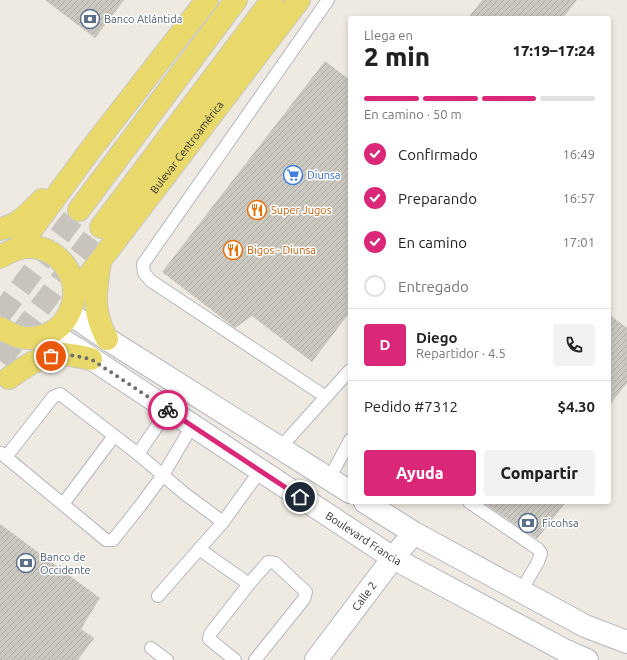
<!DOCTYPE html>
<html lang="es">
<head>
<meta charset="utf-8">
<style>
	:root { --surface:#fff; --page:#f2f2f2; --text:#222; --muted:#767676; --line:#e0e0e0; --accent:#db2777 }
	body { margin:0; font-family:Ubuntu,sans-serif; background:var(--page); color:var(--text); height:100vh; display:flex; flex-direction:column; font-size:15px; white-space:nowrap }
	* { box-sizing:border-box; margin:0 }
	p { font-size:13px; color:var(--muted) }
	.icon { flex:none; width:22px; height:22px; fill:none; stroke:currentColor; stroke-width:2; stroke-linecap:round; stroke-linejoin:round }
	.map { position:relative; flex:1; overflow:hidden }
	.panel { position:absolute; left:348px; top:16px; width:263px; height:488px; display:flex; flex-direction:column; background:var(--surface); border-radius:4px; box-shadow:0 2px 6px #0003 }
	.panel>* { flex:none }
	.pin { position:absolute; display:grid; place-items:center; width:34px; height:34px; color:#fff; margin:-17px; border:2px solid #fff; border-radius:50%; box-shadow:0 1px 4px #0007 }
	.courier { position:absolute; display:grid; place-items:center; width:40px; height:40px; margin:-20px; border:3px solid #db2777; border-radius:50%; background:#fff; color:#222; box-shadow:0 1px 5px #0007 }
	.head em { font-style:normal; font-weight:800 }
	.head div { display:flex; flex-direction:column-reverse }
	.head { display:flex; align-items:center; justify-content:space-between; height:68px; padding:0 16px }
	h1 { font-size:26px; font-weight:800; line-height:30px }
	.bar { display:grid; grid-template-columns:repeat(4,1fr); gap:6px 4px; align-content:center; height:48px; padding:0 16px }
	.bar i { height:5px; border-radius:3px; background:var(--line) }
	.bar .on { background:var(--accent) }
	.bar p { grid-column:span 4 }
	.line { display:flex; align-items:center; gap:10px; padding:0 16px; border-top:1px solid var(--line) }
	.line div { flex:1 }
	.round { display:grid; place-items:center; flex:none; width:42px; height:42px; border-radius:4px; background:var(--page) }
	ol { padding:0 16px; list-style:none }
	li { display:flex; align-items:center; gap:12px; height:44px }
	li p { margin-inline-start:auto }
	li .icon { padding:4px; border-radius:50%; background:var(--accent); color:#fff; stroke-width:4 }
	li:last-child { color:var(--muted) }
	li i { width:22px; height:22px; border:2px solid var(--line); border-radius:50% }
	.action { display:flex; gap:8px; margin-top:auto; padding:8px 16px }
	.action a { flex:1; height:46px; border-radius:4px; background:var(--accent); color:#fff; font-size:16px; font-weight:800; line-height:46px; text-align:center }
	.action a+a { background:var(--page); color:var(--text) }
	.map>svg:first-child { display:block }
	.building { fill:url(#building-hatch) }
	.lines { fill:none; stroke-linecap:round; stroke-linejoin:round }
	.primary-tunnel { stroke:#c8c4bd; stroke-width:22; stroke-dasharray:22 11; stroke-linecap:butt }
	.service-casing { stroke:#b5b6c0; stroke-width:14 }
	.minor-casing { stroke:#b5b6c0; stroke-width:24 }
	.tertiary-casing { stroke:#b5b6c0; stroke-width:24 }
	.primary-casing { stroke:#c9c9c9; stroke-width:24 }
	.service { stroke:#fff; stroke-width:12 }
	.minor { stroke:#fff; stroke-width:22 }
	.tertiary { stroke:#fff; stroke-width:22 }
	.primary { stroke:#e9d96b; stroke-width:22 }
	.done { stroke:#71706d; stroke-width:4; stroke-dasharray:0 7.2 }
	.route { stroke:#db2777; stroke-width:5 }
	.labels { text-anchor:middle; stroke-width:3; stroke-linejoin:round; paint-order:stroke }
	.service-label { font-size:11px; fill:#4e5e75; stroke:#fff; text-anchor:start }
	.street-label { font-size:11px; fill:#2e2e2e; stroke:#fff }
	.shop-label { font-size:11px; fill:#366cbe; stroke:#fff; text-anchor:start }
	.food-label { font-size:11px; fill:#c56008; stroke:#fff; text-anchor:start }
</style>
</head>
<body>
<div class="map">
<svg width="627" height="660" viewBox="0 0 627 660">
	<defs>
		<pattern id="building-hatch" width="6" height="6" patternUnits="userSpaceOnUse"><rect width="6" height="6" fill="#cac8bf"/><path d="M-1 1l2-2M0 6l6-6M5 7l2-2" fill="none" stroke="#aeaca4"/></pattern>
	</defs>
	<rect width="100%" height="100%" fill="#eeeae1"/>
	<g class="building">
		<polygon points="45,0 124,0 95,38"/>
		<polygon points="482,0 577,0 563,18 468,18"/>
		<polygon points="325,61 350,80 350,312 312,362 252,316 235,328 226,321 162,272"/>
		<polygon points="609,314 627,328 627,383 609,406"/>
		<polygon points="482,502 566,502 537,539"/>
		<polygon points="0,524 100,598 81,629 94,638 78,660 0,660"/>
	</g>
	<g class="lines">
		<g class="primary-tunnel">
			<polyline points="0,315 79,210"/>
			<polyline points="0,361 101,227"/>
		</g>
		<g class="service-casing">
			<g id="service">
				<polyline points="326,397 151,281 144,273 143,264 328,0"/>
				<polyline points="280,448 350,370"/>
				<polyline points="1,453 106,540 113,540 140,506 163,475 192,426"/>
				<polyline points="138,454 168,410"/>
				<polyline points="6,457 53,397 60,394 138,454 185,494 223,522"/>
				<polyline points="329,479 350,440"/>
				<polyline points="469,502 538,549 541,553 538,562 521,591"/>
				<polyline points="63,504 114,436"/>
				<polyline points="199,549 249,584"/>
				<polyline points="158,596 223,522 260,471"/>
				<polyline points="151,648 167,660"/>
				<polyline points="235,660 209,639 210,634 249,584 268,562 275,563 306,592 304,599 255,660"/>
			</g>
		</g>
		<g class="minor-casing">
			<g id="minor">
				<path id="s1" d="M316,660L393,558L414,533"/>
			</g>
		</g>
		<g class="tertiary-casing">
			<g id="tertiary">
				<polyline points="70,314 107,339 350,492"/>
				<path id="s2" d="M51,333L77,349L393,558L564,650L587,660"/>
				<polyline points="365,502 414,533 585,626 627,642"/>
			</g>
		</g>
		<g class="primary-casing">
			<g id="primary">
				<polyline points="79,210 236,0"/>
				<polyline points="101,227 272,0"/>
				<path d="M0,229C18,226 30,212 42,200"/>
				<polyline points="18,248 88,153 207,0"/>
				<path d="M0,257C10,251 20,246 32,247C56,248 75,271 74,294C74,298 73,303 72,306C68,319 59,330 46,335C27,341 17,338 0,328"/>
				<path d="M100,262C95,293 92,311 107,339"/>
				<path id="s3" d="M74,295L299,0"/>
				<path d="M9,378C25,367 42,354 63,354C73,355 82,357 91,359"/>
			</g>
		</g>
		<use href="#service" class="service"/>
		<use href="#minor" class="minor"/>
		<use href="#tertiary" class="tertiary"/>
		<use href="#primary" class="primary"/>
	</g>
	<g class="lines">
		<polyline class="done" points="51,356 64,354 91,359 168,410"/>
		<polyline class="route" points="168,410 300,497"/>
	</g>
	<defs>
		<g id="bank-ring" transform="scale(1)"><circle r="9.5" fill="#fff" stroke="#5c6f8a" stroke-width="1.5"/><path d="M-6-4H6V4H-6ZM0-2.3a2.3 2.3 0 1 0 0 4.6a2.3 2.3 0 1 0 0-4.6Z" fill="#5c6f8a"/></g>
		<g id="supermarket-ring" transform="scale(1)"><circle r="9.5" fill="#fff" stroke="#3f7fe0" stroke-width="1.5"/><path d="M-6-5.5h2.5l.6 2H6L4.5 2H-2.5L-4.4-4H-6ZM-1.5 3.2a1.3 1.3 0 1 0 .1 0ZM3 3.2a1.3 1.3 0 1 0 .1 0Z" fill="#3f7fe0"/></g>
		<g id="restaurant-ring" transform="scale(1)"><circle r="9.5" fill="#fff" stroke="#e8710a" stroke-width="1.5"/><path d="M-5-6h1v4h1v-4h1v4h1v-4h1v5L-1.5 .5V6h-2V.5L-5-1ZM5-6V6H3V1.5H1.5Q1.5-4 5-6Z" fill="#e8710a"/></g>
	</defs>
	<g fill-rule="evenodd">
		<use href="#bank-ring" x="90" y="19"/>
		<use href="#supermarket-ring" x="293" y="175"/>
		<use href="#restaurant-ring" x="257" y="210"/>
		<use href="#restaurant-ring" x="233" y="250"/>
		<use href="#bank-ring" x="528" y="523"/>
		<use href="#bank-ring" x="26" y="563"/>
	</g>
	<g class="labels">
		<g class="service-label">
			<text x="104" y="23">Banco Atlántida</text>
			<text x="542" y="527">Ficohsa</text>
			<text x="40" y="561">Banco de<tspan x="40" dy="13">Occidente</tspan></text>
		</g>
		<g class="street-label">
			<text dy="4" stroke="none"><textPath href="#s3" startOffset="186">Bulevar Centroamérica</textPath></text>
			<text dy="4" stroke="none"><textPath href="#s2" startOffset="374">Boulevard Francia</textPath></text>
			<text dy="4" stroke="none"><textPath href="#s1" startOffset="80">Calle 2</textPath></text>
		</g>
		<g class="shop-label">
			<text x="307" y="179">Diunsa</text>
		</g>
		<g class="food-label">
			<text x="271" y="214">Super Jugos</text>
			<text x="247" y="254">Bigos - Diunsa</text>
		</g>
	</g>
</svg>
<div class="pin" style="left:51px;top:356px;background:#ea580c"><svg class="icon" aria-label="bag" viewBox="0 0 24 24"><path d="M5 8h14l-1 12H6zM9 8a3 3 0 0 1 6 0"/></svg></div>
<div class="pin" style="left:300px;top:497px;background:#1f2937"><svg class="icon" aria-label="home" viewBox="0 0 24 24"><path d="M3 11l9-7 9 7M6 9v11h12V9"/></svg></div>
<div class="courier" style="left:168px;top:410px"><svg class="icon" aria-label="bike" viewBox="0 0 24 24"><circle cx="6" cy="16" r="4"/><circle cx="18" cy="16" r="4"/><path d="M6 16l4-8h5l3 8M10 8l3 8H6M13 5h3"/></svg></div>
<section class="panel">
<div class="head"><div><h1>2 min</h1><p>Llega en</p></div><em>17:19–17:24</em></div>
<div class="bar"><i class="on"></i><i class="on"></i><i class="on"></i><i></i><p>En camino · 50 m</p></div>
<ol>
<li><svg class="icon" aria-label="check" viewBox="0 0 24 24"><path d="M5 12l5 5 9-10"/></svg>Confirmado<p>16:49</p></li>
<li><svg class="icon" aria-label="check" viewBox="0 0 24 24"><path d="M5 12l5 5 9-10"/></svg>Preparando<p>16:57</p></li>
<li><svg class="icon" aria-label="check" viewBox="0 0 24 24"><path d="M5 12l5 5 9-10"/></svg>En camino<p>17:01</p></li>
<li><i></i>Entregado</li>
</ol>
<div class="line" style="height:72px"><b class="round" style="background:var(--accent);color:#fff">D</b><div><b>Diego</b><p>Repartidor · 4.5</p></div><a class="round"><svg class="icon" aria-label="phone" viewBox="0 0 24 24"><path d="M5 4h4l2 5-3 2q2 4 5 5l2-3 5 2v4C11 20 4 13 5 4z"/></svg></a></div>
<div class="line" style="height:52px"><div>Pedido #7312</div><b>$4.30</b></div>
<div class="action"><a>Ayuda</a><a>Compartir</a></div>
</section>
</div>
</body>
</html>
